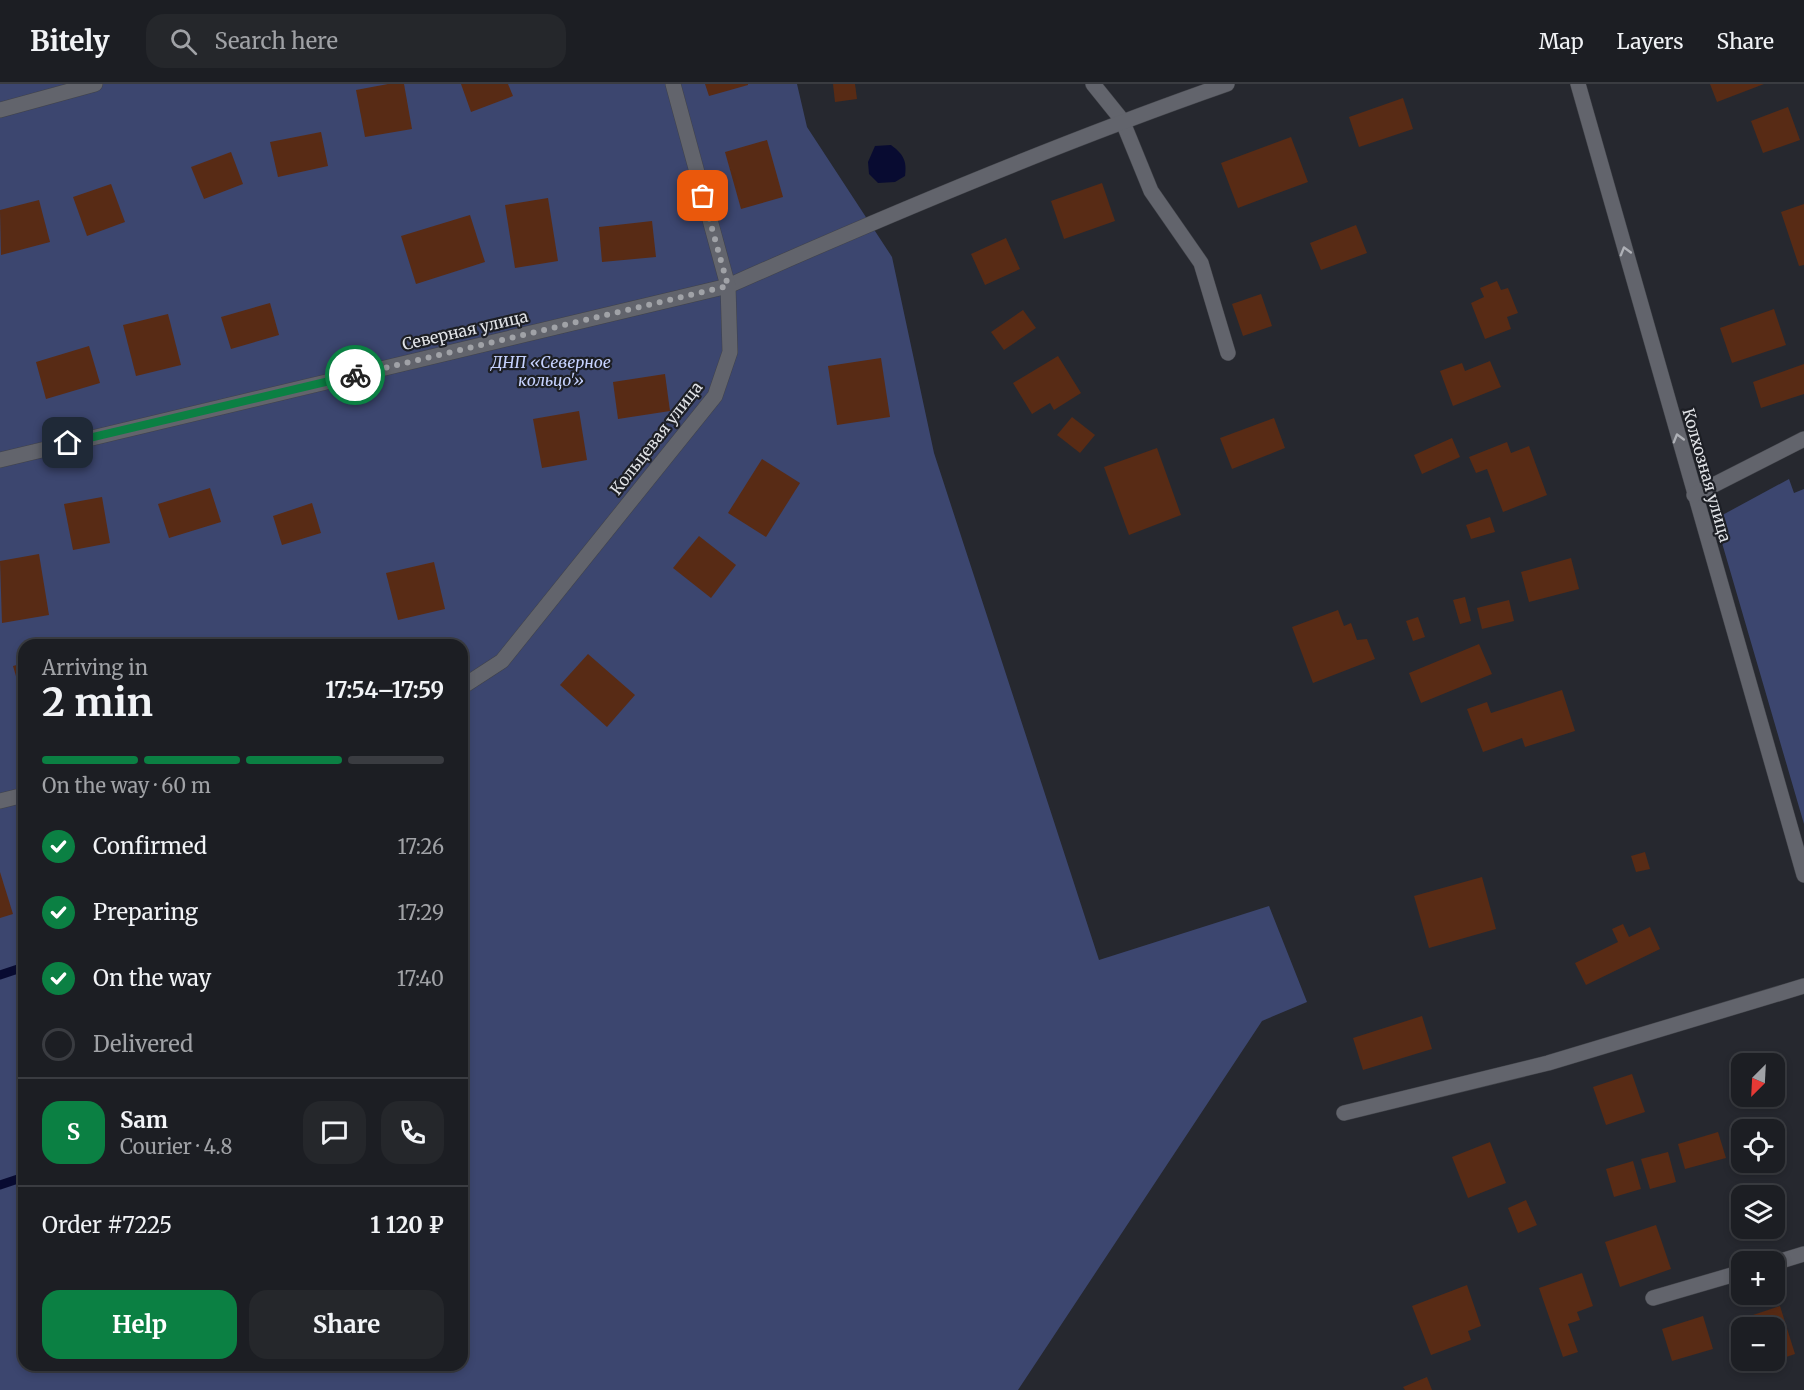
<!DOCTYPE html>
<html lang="en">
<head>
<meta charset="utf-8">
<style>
	:root { --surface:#1c1e23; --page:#25272b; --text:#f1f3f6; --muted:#a0a2a6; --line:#3a3c41; --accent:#0b8043 }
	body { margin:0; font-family:Merriweather,serif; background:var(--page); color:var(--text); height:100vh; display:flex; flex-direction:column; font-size:22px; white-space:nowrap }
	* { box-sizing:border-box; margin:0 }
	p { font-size:20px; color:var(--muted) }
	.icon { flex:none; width:33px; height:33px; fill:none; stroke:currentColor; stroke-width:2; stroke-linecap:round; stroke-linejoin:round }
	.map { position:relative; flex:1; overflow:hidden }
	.drawer { position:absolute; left:18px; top:555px; width:450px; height:732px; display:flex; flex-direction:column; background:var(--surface); border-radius:18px; box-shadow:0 3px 9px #0003,0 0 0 2px var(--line) }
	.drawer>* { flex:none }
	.needle { width:39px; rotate:204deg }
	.tools { position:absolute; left:1731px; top:969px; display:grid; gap:12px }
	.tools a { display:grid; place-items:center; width:54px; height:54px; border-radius:12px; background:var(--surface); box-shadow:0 3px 9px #0003,0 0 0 2px var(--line); font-size:30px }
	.pin { position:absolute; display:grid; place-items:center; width:51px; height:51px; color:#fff; margin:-26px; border-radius:12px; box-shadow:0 3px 9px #0006 }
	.courier { position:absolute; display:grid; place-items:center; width:60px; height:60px; margin:-30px; border:4px solid #0b8043; border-radius:50%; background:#fff; color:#222; box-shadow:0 2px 8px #0007 }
	.headline em { font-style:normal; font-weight:700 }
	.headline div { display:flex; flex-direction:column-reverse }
	.headline { display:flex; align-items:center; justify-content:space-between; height:102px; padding:0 24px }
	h1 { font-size:39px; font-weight:700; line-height:45px }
	.bar { display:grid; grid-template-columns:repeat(4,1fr); gap:9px 6px; align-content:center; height:72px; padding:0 24px }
	.bar i { height:8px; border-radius:4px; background:var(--line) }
	.bar .current { background:var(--accent) }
	.bar p { grid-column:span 4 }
	.line { display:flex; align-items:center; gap:15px; padding:0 24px; border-top:2px solid var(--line) }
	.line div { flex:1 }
	.round { display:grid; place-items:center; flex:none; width:63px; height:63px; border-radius:18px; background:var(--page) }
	ol { padding:0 24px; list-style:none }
	li { display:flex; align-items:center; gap:18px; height:66px }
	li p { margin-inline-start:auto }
	li .icon { padding:6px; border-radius:50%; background:var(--accent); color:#fff; stroke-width:4 }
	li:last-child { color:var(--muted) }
	li i { width:33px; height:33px; border:3px solid var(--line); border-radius:50% }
	.button { display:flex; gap:12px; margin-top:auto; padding:12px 24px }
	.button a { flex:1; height:69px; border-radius:18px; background:var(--accent); color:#fff; font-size:24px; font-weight:700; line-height:69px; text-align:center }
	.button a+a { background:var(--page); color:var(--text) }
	header { display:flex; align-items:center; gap:36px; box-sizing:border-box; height:84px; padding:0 30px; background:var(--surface); border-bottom:2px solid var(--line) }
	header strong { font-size:28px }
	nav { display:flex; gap:33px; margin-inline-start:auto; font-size:21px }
	.search { width:420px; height:54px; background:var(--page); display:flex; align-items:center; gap:15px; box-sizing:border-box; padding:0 21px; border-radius:18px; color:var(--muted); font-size:22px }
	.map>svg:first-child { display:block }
	.green { fill:#3c466f; fill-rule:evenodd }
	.water { fill:#080b31 }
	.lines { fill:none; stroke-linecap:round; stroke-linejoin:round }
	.stream { stroke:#080b31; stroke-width:9 }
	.building { fill:#582b15 }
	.minor-casing { stroke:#414349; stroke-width:16 }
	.minor { stroke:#62646c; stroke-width:15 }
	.oneway { stroke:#aeb0b6 }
	.done { stroke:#a0a2a7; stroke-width:6; stroke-dasharray:0 10.8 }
	.route { stroke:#0b8043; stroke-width:8 }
	.labels { text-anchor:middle; stroke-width:4.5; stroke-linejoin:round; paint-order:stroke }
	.street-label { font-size:16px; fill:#e1e3e7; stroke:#1d1f25 }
	.park-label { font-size:16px; font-style:italic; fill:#c6d2fe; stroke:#1d1f25 }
</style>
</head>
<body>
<header>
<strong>Bitely</strong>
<div class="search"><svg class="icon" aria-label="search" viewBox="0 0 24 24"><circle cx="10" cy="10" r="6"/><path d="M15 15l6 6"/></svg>Search here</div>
<nav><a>Map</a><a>Layers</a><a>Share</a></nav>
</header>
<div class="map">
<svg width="1804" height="1306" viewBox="0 0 1804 1306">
	<rect width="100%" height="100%" fill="#26282f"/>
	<g class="green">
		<path d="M0,0H797L807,43L892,173L934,369L1099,876L1269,822L1307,918L1262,937L1018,1306H0ZM24,561H462V1281H24Z"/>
		<polygon points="1789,395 1794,409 1804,405 1804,740 1715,435"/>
	</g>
	<path class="water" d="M891,61C903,70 907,76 905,92L895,98L878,99L869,90L868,78L875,62Z"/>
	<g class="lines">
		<g class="stream">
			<polyline points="0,891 24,883"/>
			<polyline points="0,1101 24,1093"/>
		</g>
	</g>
	<g class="building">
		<polygon points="388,0 404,0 412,45 365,53 356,6"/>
		<polygon points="461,0 508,0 513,12 471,28"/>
		<polygon points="705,0 748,0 748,1 709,12"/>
		<polygon points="833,0 855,0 857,15 835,18"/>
		<polygon points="1710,0 1764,0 1717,18"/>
		<polygon points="1403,14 1413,45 1359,63 1349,33"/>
		<polygon points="1788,23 1800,56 1763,69 1751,37"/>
		<polygon points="321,48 328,82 278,93 270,58"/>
		<polygon points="1291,53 1308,98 1238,124 1221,79"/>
		<polygon points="767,56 783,113 741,125 725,68"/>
		<polygon points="231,68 243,100 204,115 191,83"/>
		<polygon points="1102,99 1115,137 1064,155 1051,117"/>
		<polygon points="111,100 125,138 87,152 73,113"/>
		<polygon points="548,114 558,177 515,184 505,121"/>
		<polygon points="39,116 50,158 1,171 0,126"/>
		<polygon points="1804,120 1804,181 1799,182 1781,128"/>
		<polygon points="470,131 485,178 416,200 401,152"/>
		<polygon points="652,137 656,173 602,178 599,143"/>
		<polygon points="1356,141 1367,169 1321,186 1310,159"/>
		<polygon points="1006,154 1020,185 985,201 971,170"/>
		<polygon points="1497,197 1501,206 1508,204 1518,229 1507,233 1511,245 1485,255 1471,219 1484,213 1480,204"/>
		<polygon points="1261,210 1272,242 1243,252 1232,220"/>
		<polygon points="270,219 279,251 231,265 221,233"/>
		<polygon points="1774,225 1786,261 1732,279 1720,244"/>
		<polygon points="1023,226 1036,244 1004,266 991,248"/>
		<polygon points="168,230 181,281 136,292 123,241"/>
		<polygon points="89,262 100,299 46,315 36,278"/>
		<polygon points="1058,272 1081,309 1054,326 1050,319 1032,330 1013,299"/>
		<polygon points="881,274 890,333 837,341 828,282"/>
		<polygon points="1490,277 1501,303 1453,322 1440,287 1462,279 1465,287"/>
		<polygon points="1804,280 1804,310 1761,324 1753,298"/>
		<polygon points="665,290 670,327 618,335 613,298"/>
		<polygon points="579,327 587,376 542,384 533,335"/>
		<polygon points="1072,333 1095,351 1080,369 1057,351"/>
		<polygon points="1274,334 1285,364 1232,385 1220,354"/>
		<polygon points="1452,354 1460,373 1422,390 1414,371"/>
		<polygon points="1507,358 1511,369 1529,362 1547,411 1503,428 1487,385 1476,389 1469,373"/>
		<polygon points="1157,364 1181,431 1129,451 1104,383"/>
		<polygon points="762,375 800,399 766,453 728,429"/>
		<polygon points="210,404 221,438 169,454 158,420"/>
		<polygon points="102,413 110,459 73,466 64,420"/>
		<polygon points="312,419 321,449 282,461 273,432"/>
		<polygon points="1490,433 1495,448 1471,455 1466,441"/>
		<polygon points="699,452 736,481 711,514 673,484"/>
		<polygon points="39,470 49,531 2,539 0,477"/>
		<polygon points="1571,474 1579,505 1529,518 1521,488"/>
		<polygon points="434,478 445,525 398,536 386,489"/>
		<polygon points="1465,513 1471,537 1460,540 1453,516"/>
		<polygon points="1509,516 1514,537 1482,545 1477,524"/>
		<polygon points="1338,526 1344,542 1351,539 1357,556 1367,555 1375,575 1313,599 1292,543"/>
		<polygon points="1418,533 1425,553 1413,557 1406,537"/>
		<polygon points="1479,560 1492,590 1421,619 1409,589"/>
		<polygon points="588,570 635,611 607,643 560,601"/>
		<polygon points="24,579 24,616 23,616 13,582"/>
		<polygon points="1562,606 1575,647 1525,663 1522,654 1483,668 1467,625 1487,618 1491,629"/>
		<polygon points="1645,768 1650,785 1636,788 1631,772"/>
		<polygon points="0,788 13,830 0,834"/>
		<polygon points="1482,793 1496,845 1429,864 1414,812"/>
		<polygon points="1623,840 1629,853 1650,843 1660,865 1586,901 1575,879 1618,858 1612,845"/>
		<polygon points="1422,932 1432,965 1363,986 1353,954"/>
		<polygon points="1632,990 1645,1028 1606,1041 1593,1003"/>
		<polygon points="1718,1048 1726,1074 1685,1085 1678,1060"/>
		<polygon points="1490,1058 1506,1099 1468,1114 1452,1073"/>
		<polygon points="1668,1068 1676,1098 1650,1105 1641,1075"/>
		<polygon points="1633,1077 1641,1105 1614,1113 1606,1085"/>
		<polygon points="1526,1116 1537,1141 1518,1149 1508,1124"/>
		<polygon points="1656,1141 1671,1185 1620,1203 1605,1158"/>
		<polygon points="1582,1189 1593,1222 1577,1228 1580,1236 1568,1240 1578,1268 1563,1273 1539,1204"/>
		<polygon points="1467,1201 1481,1242 1468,1247 1471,1256 1431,1271 1412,1222"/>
		<polygon points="1780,1222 1795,1270 1774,1277 1774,1244 1757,1244 1753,1231"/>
		<polygon points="1703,1232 1713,1265 1672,1277 1662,1245"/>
		<polygon points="1750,1276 1773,1276 1773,1277 1752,1284"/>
		<polygon points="1427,1293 1432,1306 1405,1306 1403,1303"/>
	</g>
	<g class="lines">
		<g class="minor-casing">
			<g id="minor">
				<polyline points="1093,0 1122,36 1151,107 1201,179 1228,269"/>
				<polyline points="1578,0 1804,791"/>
				<polyline points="0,26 95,0"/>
				<path d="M0,376L728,202C892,129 1058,59 1227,0"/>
				<polyline points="1694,411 1804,355"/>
				<polyline points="462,603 502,577 715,312 730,268 728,202 673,0"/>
				<polyline points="0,717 24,711"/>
				<polyline points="1344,1029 1548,979 1804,902"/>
				<polyline points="1774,1179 1804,1170"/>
				<polyline points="1653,1214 1742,1188"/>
			</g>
		</g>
		<use href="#minor" class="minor"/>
	</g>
	<defs><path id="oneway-chevron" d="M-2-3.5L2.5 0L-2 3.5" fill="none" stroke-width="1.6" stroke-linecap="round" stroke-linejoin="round" transform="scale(1.5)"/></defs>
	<g class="oneway">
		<use href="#oneway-chevron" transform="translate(1625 167) rotate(-106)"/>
		<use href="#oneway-chevron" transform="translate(1678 354) rotate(-106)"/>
	</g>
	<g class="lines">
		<polyline class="done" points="355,291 728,202 703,112"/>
		<polyline class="route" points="68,359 355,291"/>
	</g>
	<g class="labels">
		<g class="street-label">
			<text transform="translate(465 246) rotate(-13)" y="6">Северная улица</text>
			<text transform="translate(656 354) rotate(-52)" y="6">Кольцевая улица</text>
			<text transform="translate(1707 391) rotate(74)" y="6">Колхозная улица</text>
		</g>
		<g class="park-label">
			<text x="551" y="284">ДНП «Северное<tspan x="551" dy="18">кольцо'»</tspan></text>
		</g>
	</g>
</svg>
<div class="tools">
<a><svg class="needle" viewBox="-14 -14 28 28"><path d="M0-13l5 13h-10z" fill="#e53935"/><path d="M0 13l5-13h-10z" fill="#a0a2a6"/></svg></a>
<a><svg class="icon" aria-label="locate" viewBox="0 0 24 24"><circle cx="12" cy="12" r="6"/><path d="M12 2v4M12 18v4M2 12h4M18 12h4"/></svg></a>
<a><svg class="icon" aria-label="layers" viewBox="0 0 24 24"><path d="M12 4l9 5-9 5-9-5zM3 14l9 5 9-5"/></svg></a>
<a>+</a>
<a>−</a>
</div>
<div class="pin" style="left:703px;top:112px;background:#ea580c"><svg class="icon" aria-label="bag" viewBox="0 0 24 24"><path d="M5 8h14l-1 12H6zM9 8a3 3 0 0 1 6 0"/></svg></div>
<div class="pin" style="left:68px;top:359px;background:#1f2937"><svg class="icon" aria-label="home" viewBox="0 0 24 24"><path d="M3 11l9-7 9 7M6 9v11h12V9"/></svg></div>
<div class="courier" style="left:355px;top:291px"><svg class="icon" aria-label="bike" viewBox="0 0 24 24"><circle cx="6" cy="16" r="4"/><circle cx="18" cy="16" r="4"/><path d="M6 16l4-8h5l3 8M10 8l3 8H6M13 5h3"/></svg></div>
<section class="drawer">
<div class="headline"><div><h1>2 min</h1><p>Arriving in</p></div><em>17:54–17:59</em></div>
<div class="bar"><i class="current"></i><i class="current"></i><i class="current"></i><i></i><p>On the way · 60 m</p></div>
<ol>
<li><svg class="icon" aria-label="check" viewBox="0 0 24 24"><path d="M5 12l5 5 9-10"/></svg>Confirmed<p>17:26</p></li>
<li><svg class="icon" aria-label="check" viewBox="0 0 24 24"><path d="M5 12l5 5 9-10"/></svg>Preparing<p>17:29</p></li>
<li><svg class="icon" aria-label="check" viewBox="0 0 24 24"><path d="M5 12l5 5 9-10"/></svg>On the way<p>17:40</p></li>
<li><i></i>Delivered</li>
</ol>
<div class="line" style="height:108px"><b class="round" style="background:var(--accent);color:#fff">S</b><div><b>Sam</b><p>Courier · 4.8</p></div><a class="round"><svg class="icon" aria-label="chat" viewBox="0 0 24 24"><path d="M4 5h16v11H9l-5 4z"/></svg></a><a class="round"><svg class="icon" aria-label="phone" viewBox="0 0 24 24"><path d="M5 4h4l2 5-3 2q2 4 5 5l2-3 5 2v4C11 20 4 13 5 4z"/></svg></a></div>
<div class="line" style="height:78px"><div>Order #7225</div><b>1 120 ₽</b></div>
<div class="button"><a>Help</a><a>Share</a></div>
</section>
</div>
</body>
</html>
